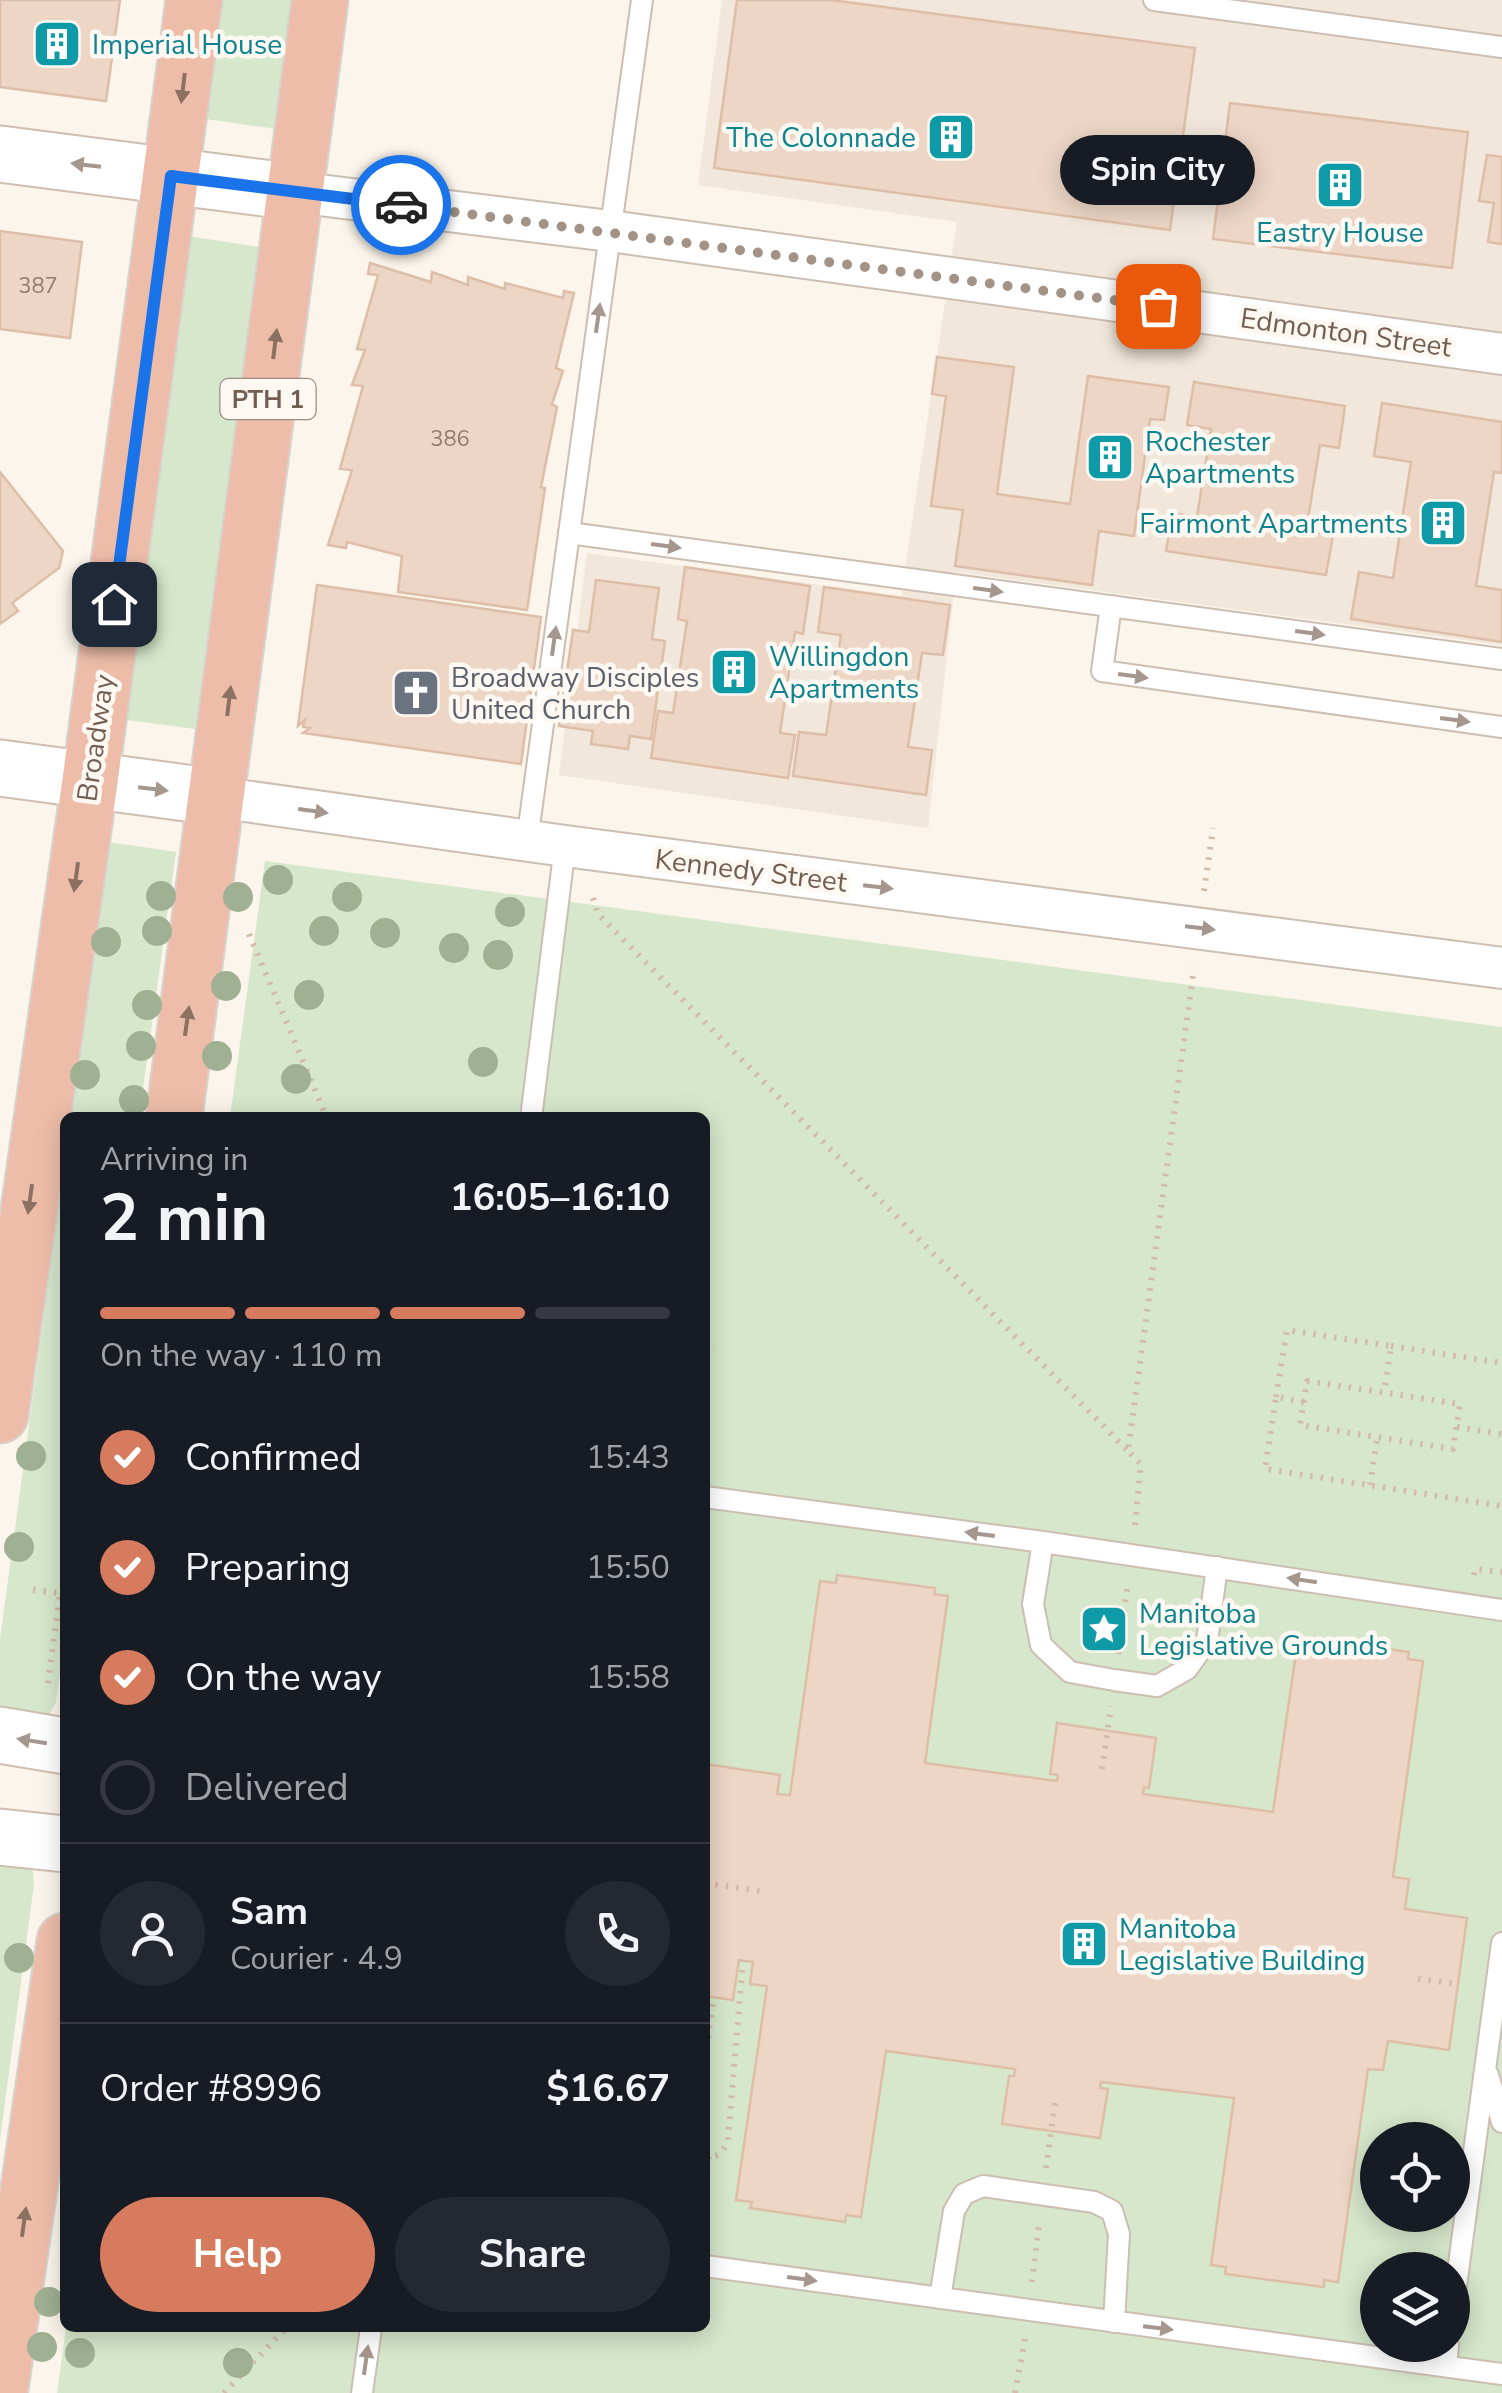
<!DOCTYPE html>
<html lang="en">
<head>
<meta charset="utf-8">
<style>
	:root { --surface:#171b24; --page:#242831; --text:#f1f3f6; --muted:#9ea1a6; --line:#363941; --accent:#d77b5f }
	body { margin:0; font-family:"Nunito Sans",sans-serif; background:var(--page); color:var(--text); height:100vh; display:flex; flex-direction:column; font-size:38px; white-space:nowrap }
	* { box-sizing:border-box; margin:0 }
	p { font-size:32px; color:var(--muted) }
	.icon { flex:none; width:55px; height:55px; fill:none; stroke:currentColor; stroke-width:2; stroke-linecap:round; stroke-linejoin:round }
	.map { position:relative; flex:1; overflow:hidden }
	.panel { position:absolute; left:60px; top:1112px; width:650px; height:1220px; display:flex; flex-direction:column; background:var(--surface); border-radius:15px; box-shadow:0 5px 25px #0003 }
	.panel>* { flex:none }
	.tools { position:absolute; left:1360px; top:2122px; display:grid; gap:20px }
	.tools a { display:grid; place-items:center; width:110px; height:110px; border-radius:50%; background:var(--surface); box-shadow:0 5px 25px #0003; font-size:50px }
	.pin { position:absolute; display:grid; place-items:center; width:85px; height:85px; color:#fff; margin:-42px; border-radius:20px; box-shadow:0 5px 15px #0006 }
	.courier { position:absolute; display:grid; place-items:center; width:100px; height:100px; margin:-50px; border:8px solid #1a73e8; border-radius:50%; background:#fff; color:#222; box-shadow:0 2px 12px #0007 }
	.bubble { position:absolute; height:70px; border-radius:35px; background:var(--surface); box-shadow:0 5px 25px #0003; font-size:32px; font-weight:700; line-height:70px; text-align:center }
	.summary em { font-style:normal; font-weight:700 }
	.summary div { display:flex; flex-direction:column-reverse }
	.summary { display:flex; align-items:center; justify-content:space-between; height:170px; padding:0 40px }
	h1 { font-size:65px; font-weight:700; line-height:75px }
	.bar { display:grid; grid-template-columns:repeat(4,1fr); gap:15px 10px; align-content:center; height:120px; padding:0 40px }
	.bar i { height:12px; border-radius:8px; background:var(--line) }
	.bar .active { background:var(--accent) }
	.bar p { grid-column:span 4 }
	.line { display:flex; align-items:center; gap:25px; padding:0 40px; border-top:2px solid var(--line) }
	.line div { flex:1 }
	.round { display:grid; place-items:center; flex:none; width:105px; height:105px; border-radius:52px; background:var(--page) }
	ol { padding:0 40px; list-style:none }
	li { display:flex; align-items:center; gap:30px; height:110px }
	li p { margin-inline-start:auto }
	li .icon { padding:10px; border-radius:50%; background:var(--accent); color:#fff; stroke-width:4 }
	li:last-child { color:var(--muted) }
	li i { width:55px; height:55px; border:5px solid var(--line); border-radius:50% }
	.action { display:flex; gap:20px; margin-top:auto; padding:20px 40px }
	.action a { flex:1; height:115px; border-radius:60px; background:var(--accent); color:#fff; font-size:40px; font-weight:700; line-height:115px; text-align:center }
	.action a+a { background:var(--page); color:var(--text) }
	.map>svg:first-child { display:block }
	.residential { fill:#f2e7db }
	.green { fill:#d6e7cb; fill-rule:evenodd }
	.building { fill:#edd6c6; stroke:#debea8; stroke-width:2.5 }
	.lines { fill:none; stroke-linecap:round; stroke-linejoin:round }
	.lane-casing { stroke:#ccbeb2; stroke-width:24 }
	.street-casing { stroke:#ccbeb2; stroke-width:44 }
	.secondary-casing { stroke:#cebeb0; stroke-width:59 }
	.highway-casing { stroke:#d8d2ce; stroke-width:59 }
	.path { stroke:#d3baa9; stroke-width:6; stroke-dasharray:2.5 8; stroke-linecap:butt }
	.lane { stroke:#fff; stroke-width:20 }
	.street { stroke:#fff; stroke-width:40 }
	.secondary { stroke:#fff; stroke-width:55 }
	.highway { stroke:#eebda9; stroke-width:55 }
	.tree { fill:#a0b092 }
	.oneway { fill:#8c7163 }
	.oneway2 { fill:#a5968e }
	.done { stroke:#a39387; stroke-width:10; stroke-dasharray:0 18 }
	.route { stroke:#1a73e8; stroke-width:12 }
	.labels { text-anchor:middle; stroke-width:9; stroke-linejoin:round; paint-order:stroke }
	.number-label { font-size:22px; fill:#927c6e }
	.shield { fill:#fdf9f2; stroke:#9d8c81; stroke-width:2.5 }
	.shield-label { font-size:25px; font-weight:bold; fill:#745e51 }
	.culture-label { font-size:28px; fill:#0d838f; stroke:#fdf9f2; text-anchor:start }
	.street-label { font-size:28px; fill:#745e51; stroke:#fdf9f2 }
	.worship-label { font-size:28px; fill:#5b616d; stroke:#fdf9f2; text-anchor:start }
</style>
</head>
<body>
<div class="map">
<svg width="1502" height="2393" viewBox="0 0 1502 2393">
	<rect width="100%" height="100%" fill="#fbf5eb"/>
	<polygon class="residential" points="722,0 1502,0 1502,645 956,572 928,828 559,775 587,553 901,596 957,222 698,185"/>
	<g class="green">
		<polygon points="222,0 293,0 276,129 206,119"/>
		<polygon points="187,236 260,247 195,729 127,720"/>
		<polygon points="108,842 176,852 139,1117 71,1118"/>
		<path d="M265,861L1502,1027V2393H57L66,2328H705V1118L230,1117ZM1378,2140H1452V2215H1378ZM1378,2270H1452V2345H1378Z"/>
		<polygon points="65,1161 65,1639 56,1702 47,1718 0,1712 0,1639"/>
		<polygon points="0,1855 32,1863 34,1884 0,2140"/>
	</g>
	<g class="building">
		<polygon points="0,0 120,0 106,101 0,87"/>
		<polygon points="737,0 831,0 1195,48 1170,230 714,168"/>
		<polygon points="1230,103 1468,132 1452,268 1213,239"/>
		<polygon points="1487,155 1502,157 1502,244 1488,242 1494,203 1479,201"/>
		<polygon points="0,231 82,242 70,338 0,329"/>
		<polygon points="370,263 431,282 432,272 468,285 468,277 505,289 505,283 563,298 564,291 574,293 556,368 563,371 552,404 557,407 541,487 545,488 527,610 398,592 402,556 347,542 346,548 328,545 352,470 340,469 363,386 352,385 365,350 357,349 378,275 368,274"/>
		<polygon points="937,357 1014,367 997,494 1070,504 1088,376 1169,387 1164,420 1150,419 1134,536 1099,531 1092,585 955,566 963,510 931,506 946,396 932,394"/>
		<polygon points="1194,382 1345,406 1339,448 1320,445 1306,531 1333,535 1326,575 1166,551 1173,513 1197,517 1211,429 1187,425"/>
		<polygon points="1382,403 1502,422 1502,473 1494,472 1476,586 1502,590 1502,642 1351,619 1359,572 1393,578 1411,462 1374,456"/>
		<polygon points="0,472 63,551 59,568 12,603 18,611 0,624"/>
		<polygon points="685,567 810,586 803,634 795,632 780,733 795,735 788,778 651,758 658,711 673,713 687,621 678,619"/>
		<polygon points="596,580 659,588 652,639 665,641 651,739 630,736 628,749 591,744 593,731 559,726 573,630 589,632"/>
		<polygon points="317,585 541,617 521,764 303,733 310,728 303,727 305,720 298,726"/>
		<polygon points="824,587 950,605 943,655 922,653 908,747 932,750 926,795 793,776 799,732 826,735 841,635 818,632"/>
		<polygon points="837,1575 935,1588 934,1594 948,1596 925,1763 1057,1781 1058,1775 1050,1774 1057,1723 1156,1738 1149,1788 1144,1787 1143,1794 1273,1812 1297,1646 1312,1649 1314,1638 1409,1652 1408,1659 1423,1661 1393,1877 1409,1879 1405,1909 1467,1918 1449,2050 1388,2041 1383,2070 1368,2069 1338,2282 1324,2280 1324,2287 1225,2274 1226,2267 1211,2265 1234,2098 1101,2082 1100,2088 1108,2089 1100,2138 1002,2124 1009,2076 1014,2076 1015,2069 886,2051 861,2217 846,2215 845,2222 750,2208 752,2202 736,2200 767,1986 750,1984 753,1962 739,1960 733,2000 705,1996 705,1764 780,1775 777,1794 790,1795 820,1581 836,1583"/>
	</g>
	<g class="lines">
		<g class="lane-casing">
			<g id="lane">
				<polyline points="1154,0 1502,47"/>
				<polyline points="569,533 1502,659"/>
				<polyline points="1111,606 1102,671 1502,727"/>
				<polyline points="527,841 642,0"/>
				<polyline points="531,1118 565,846"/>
				<polyline points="705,1497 1043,1542 1502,1610"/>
				<polyline points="1043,1542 1033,1604 1041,1645 1070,1672 1114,1680 1157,1686 1187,1669 1207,1641 1217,1567"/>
				<polyline points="1488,2075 1502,2122"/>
				<polyline points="705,2266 1502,2374"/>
				<polyline points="940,2298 954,2211 964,2194 983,2186 1094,2202 1112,2211 1119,2234 1114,2322"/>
				<polyline points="1452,2316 1502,1943"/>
				<polyline points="1446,2366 1448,2345"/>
				<polyline points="362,2393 371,2328"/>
			</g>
		</g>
		<g class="street-casing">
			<g id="street">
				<polyline points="295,192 610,231 1502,354"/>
				<polyline points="216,797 565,846 1502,968"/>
			</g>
		</g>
		<g class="secondary-casing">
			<g id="secondary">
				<polyline points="0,154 295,192"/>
				<polyline points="0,768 216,797"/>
				<polyline points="0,1735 65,1746"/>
				<polyline points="0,1837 65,1844"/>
			</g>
		</g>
		<g class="highway-casing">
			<g id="highway">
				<polyline points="174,1118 320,0"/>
				<polyline points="0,1415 90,781 194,0"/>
				<polyline points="0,2388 65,1941"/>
			</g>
		</g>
		<g class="path">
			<polyline points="1204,891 1213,828"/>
			<polyline points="593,898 598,914 1127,1450"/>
			<polyline points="249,934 327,1118"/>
			<polyline points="705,1341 714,1347"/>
			<polyline points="1391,1346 1502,1363"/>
			<polygon points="1307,1381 1460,1404 1453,1449 1300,1425"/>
			<polyline points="1276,1397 1287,1330 1391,1346 1384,1393"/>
			<polyline points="1304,1402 1276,1397 1265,1469 1502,1506"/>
			<polyline points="1457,1427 1502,1434"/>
			<polyline points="1370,1485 1377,1438"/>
			<polyline points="1135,1525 1141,1464 1128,1451 1194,968"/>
			<polyline points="1474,1575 1475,1569 1502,1572"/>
			<polyline points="33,1590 60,1593 47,1690"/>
			<polyline points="1118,1654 1128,1582"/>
			<polyline points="1102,1769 1111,1706"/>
			<polyline points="705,1883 760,1891"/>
			<polyline points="1418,1979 1458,1984"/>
			<polyline points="705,2001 713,2002 705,2060"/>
			<path d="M705,2156C718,2159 724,2151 728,2140L743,1960"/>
			<polyline points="1046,2168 1056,2095"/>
			<polyline points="705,2190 709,2157"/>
			<polyline points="1032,2282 1039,2225"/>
			<polyline points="224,2393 286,2328"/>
			<polyline points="1015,2393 1025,2339"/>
		</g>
		<use href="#lane" class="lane"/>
		<use href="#street" class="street"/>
		<use href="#secondary" class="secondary"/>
		<use href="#highway" class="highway"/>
	</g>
	<g class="tree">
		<circle cx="278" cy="880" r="15"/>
		<circle cx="161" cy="896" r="15"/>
		<circle cx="238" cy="897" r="15"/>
		<circle cx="347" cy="897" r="15"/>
		<circle cx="510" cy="912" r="15"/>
		<circle cx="157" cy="931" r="15"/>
		<circle cx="324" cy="931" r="15"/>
		<circle cx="385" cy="933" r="15"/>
		<circle cx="106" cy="942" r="15"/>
		<circle cx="454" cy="948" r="15"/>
		<circle cx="498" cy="955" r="15"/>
		<circle cx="226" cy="986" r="15"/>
		<circle cx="309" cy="995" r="15"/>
		<circle cx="147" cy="1005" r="15"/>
		<circle cx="141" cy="1046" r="15"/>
		<circle cx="217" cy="1056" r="15"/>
		<circle cx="483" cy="1062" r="15"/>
		<circle cx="85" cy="1075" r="15"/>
		<circle cx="296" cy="1079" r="15"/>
		<circle cx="134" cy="1100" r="15"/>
		<circle cx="31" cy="1456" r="15"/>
		<circle cx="19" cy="1547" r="15"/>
		<circle cx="19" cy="1958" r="15"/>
		<circle cx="49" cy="2302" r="15"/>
		<circle cx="42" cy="2347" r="15"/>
		<circle cx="80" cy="2353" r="15"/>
		<circle cx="238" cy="2363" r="15"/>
	</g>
	<defs><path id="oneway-solid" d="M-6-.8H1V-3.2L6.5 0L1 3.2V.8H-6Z" transform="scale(2.5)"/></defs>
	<g class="oneway">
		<use href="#oneway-solid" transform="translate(183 88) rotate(97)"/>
		<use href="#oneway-solid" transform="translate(275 344) rotate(-83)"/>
		<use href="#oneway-solid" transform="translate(229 701) rotate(-83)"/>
		<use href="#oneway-solid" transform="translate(76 877) rotate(98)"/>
		<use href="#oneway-solid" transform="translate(187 1021) rotate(-82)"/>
		<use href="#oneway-solid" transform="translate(30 1199) rotate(98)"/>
		<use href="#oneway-solid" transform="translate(24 2222) rotate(-82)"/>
	</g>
	<g class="oneway2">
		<use href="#oneway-solid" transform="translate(86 165) rotate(-173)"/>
		<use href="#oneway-solid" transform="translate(598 318) rotate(-82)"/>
		<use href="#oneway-solid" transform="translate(666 546) rotate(8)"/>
		<use href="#oneway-solid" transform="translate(988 590) rotate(8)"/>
		<use href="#oneway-solid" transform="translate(1310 633) rotate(8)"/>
		<use href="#oneway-solid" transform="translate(554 641) rotate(-82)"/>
		<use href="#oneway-solid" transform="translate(1133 676) rotate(8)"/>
		<use href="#oneway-solid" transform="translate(1455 720) rotate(8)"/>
		<use href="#oneway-solid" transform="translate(153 789) rotate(7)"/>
		<use href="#oneway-solid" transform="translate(313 811) rotate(8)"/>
		<use href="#oneway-solid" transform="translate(878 887) rotate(7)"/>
		<use href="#oneway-solid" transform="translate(1200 928) rotate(7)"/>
		<use href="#oneway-solid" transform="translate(980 1534) rotate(-172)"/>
		<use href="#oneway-solid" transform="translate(1302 1580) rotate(-171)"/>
		<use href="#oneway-solid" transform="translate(32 1741) rotate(-171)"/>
		<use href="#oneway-solid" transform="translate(802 2279) rotate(8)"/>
		<use href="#oneway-solid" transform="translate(1158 2328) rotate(7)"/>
		<use href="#oneway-solid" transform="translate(366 2360) rotate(-82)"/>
	</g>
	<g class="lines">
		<polyline class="done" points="401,205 1158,306"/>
		<polyline class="route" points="114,604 171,176 401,205"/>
	</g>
	<defs>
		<g id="building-square" transform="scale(2.5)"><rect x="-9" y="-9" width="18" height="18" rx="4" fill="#0f9aa8" stroke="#fdf9f2"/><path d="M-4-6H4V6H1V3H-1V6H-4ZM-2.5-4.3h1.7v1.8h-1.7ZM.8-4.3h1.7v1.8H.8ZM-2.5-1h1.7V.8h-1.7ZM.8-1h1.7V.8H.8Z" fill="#fff"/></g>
		<g id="church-square" transform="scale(2.5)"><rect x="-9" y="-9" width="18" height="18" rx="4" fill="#6b7280" stroke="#fdf9f2"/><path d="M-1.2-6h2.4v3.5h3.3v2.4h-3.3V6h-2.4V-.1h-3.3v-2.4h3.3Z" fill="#fff"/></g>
		<g id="sight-square" transform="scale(2.5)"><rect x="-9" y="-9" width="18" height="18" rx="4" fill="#0f9aa8" stroke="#fdf9f2"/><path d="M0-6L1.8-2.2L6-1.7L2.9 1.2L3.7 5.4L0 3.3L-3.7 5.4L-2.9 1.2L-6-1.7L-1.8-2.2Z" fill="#fff"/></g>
	</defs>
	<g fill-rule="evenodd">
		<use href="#building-square" x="57" y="44"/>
		<use href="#building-square" x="951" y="137"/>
		<use href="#building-square" x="1340" y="185"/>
		<use href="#building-square" x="1110" y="457"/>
		<use href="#building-square" x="1443" y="523"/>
		<use href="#building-square" x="734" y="672"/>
		<use href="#church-square" x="416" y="693"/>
		<use href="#sight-square" x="1104" y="1629"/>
		<use href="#building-square" x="1084" y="1944"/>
	</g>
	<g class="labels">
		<g class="number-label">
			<text x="38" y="293">387</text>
			<text x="450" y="446">386</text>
		</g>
		<rect class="shield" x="220.5" y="379" width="95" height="40" rx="8"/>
		<g class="shield-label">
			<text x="268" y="408">PTH 1</text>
		</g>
		<g class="culture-label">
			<text x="92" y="54">Imperial House</text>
			<text x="916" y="147" text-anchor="end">The Colonnade</text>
			<text x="1340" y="242" text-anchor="middle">Eastry House</text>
			<text x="1145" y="451">Rochester<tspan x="1145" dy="32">Apartments</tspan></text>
			<text x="1408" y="533" text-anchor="end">Fairmont Apartments</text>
			<text x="769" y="666">Willingdon<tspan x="769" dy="32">Apartments</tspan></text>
			<text x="1139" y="1623">Manitoba<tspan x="1139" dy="32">Legislative Grounds</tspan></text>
			<text x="1119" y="1938">Manitoba<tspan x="1119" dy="32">Legislative Building</tspan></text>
		</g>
		<g class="street-label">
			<text transform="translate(1346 332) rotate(8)" y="10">Edmonton Street</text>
			<text transform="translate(95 738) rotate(-82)" y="10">Broadway</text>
			<text transform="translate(751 870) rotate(7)" y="10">Kennedy Street</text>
		</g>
		<g class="worship-label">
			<text x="451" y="687">Broadway Disciples<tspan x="451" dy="32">United Church</tspan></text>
		</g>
	</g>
</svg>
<div class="tools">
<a><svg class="icon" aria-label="locate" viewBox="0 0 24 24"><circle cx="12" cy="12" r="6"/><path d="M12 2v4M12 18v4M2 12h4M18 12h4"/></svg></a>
<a><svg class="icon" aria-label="layers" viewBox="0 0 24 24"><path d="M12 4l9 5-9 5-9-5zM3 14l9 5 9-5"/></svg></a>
</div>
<div class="pin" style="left:1158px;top:306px;background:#ea580c"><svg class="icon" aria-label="bag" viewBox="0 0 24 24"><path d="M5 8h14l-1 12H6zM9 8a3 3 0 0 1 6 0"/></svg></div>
<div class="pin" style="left:114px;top:604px;background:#1f2937"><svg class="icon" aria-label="home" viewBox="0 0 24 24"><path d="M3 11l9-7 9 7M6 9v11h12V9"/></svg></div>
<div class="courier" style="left:401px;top:205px"><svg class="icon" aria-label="car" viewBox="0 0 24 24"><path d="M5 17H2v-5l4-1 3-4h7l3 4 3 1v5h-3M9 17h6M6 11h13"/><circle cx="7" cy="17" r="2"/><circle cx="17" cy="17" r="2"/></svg></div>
<div class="bubble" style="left:1060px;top:135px;width:195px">Spin City</div>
<section class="panel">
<div class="summary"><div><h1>2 min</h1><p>Arriving in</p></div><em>16:05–16:10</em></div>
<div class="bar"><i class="active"></i><i class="active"></i><i class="active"></i><i></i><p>On the way · 110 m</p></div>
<ol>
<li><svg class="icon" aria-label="check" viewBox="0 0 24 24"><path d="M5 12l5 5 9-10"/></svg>Confirmed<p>15:43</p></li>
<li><svg class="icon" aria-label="check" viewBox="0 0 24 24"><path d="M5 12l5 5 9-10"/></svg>Preparing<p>15:50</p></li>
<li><svg class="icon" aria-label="check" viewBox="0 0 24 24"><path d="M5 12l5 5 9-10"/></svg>On the way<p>15:58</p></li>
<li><i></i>Delivered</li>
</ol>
<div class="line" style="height:180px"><a class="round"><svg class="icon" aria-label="person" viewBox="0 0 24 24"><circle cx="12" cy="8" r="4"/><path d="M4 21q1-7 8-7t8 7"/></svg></a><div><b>Sam</b><p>Courier · 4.9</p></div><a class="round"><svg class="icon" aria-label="phone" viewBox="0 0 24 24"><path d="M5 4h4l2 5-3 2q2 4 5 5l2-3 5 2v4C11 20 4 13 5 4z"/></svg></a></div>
<div class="line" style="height:130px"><div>Order #8996</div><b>$16.67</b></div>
<div class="action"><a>Help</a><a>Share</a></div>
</section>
</div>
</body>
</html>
